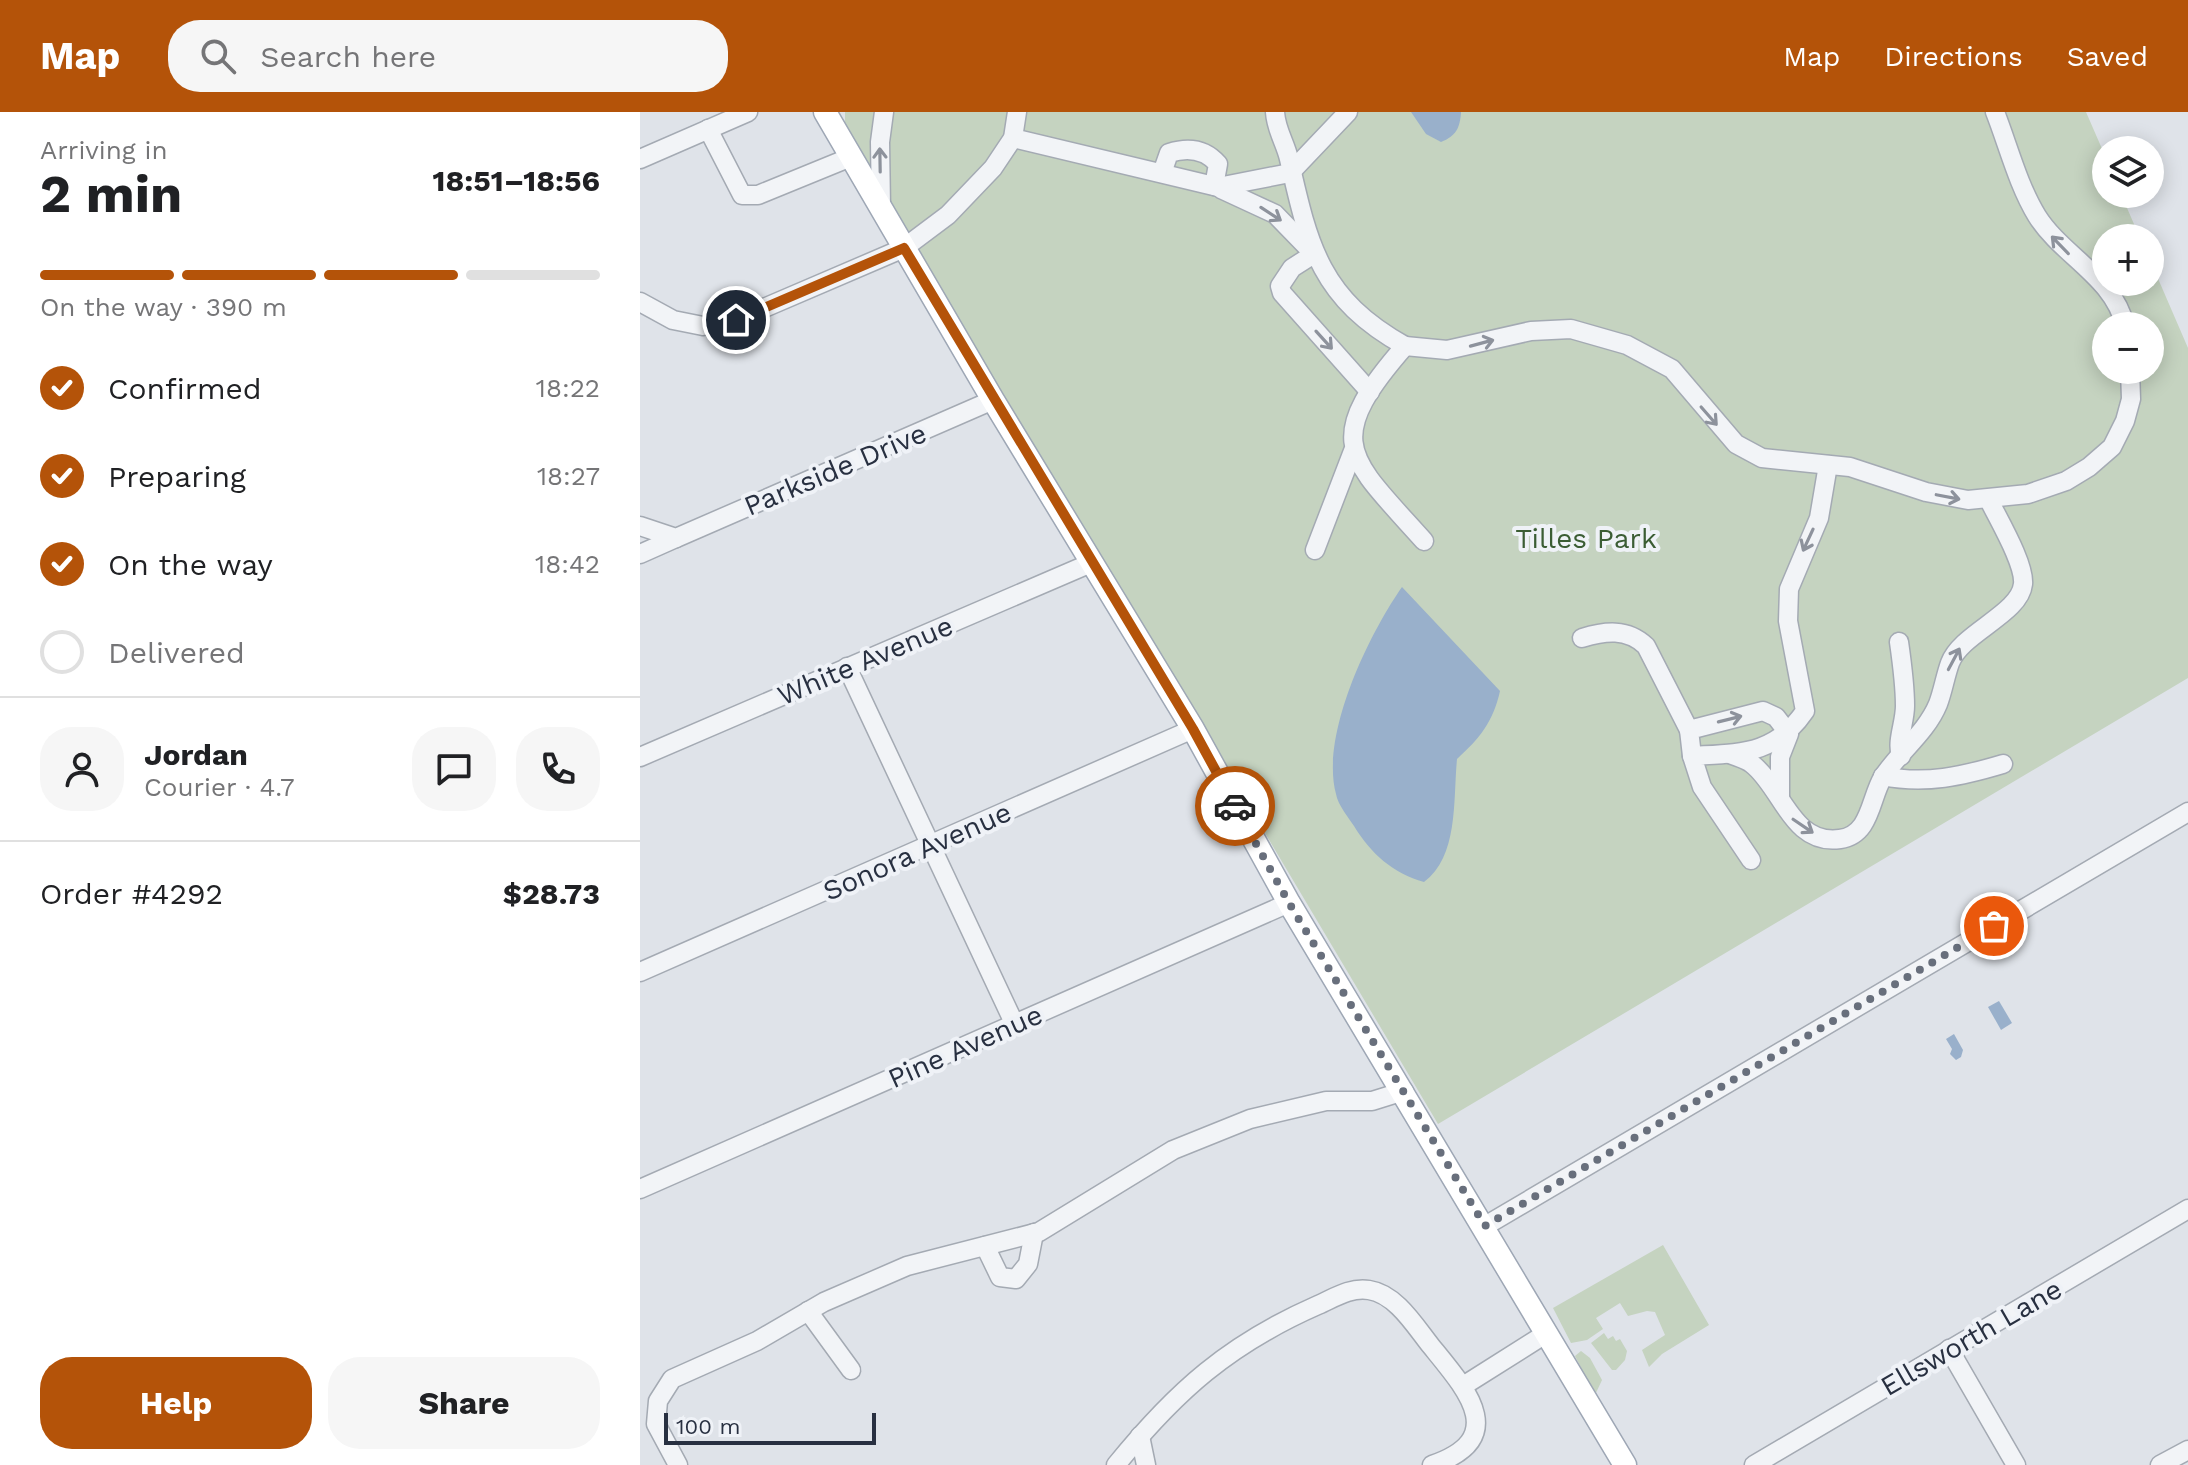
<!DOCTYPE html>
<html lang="en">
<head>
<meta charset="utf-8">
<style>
	:root { --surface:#fff; --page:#f6f6f6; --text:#202124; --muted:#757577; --line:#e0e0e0; --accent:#b45309 }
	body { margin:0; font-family:"Work Sans",sans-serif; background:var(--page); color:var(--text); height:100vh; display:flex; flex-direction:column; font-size:30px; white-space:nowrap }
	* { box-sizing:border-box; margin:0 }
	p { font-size:26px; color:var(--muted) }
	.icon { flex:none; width:44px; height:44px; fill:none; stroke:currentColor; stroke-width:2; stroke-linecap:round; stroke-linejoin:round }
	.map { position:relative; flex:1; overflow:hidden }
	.panel { display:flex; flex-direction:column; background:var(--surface); width:640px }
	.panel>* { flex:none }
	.controls { position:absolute; left:1452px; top:24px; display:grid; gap:16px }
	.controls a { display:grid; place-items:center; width:72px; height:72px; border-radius:50%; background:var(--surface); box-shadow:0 4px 20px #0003; font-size:40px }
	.scale { position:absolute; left:24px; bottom:20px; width:212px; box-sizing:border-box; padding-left:8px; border:4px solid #283041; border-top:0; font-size:22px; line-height:28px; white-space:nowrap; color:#283041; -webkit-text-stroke:6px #eff2f7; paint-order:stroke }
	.pin { position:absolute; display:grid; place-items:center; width:68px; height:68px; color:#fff; margin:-34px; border:4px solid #fff; border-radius:50%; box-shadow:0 2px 8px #0007 }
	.courier { position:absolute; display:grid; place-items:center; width:80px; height:80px; margin:-40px; border:6px solid #b45309; border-radius:50%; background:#fff; color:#222; box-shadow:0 2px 10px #0007 }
	.head em { font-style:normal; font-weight:700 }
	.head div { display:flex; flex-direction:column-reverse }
	.head { display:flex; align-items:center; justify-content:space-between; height:136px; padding:0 40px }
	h1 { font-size:52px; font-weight:700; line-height:60px }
	.bar { display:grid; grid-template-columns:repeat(4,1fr); gap:12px 8px; align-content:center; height:96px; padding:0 40px }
	.bar i { height:10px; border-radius:6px; background:var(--line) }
	.bar .current { background:var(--accent) }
	.bar p { grid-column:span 4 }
	.line { display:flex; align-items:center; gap:20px; padding:0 40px; border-top:2px solid var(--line) }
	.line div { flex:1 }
	.round { display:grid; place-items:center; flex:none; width:84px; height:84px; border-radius:32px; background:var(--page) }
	ol { padding:0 40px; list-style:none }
	li { display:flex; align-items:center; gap:24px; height:88px }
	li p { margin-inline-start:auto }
	li .icon { padding:8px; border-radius:50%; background:var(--accent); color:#fff; stroke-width:4 }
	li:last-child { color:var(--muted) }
	li i { width:44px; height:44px; border:4px solid var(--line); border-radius:50% }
	.primary-button { display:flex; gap:16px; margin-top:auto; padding:16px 40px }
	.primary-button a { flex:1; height:92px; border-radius:32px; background:var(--accent); color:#fff; font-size:32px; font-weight:700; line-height:92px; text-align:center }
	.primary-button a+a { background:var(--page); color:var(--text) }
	header { display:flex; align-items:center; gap:48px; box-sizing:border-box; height:112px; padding:0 40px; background:var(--accent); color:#fff }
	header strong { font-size:38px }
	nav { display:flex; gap:44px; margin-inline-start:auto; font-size:28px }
	.search { width:560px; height:72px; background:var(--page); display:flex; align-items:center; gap:20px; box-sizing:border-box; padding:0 28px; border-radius:32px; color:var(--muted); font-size:30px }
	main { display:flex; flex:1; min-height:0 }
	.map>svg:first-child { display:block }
	.green { fill:#c5d3c0; fill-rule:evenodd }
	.water { fill:#99b0cb }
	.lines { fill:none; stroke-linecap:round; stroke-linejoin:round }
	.minor-casing { stroke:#a4aab3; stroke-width:21 }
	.major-casing { stroke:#9ea7b5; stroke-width:25 }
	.minor { stroke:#f2f4f7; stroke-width:18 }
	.major { stroke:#fff; stroke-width:22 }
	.oneway { stroke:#8d929c }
	.done { stroke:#686f7c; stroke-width:8; stroke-dasharray:0 14.4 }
	.route { stroke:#b45309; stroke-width:10 }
	.labels { text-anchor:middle; stroke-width:8; stroke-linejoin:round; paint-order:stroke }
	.street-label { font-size:28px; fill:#283041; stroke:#eff2f7 }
	.park-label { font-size:28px; fill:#3b5d34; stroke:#eff2f7 }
</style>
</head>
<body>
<header>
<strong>Map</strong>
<div class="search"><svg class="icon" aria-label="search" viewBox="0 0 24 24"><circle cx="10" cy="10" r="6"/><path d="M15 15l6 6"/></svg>Search here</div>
<nav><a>Map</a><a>Directions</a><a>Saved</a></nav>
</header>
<main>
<section class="panel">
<div class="head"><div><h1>2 min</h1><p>Arriving in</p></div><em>18:51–18:56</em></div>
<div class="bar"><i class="current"></i><i class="current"></i><i class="current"></i><i></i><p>On the way · 390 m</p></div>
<ol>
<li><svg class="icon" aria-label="check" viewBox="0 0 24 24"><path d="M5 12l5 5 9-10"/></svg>Confirmed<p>18:22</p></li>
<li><svg class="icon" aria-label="check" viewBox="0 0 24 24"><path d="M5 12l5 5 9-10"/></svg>Preparing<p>18:27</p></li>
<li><svg class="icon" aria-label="check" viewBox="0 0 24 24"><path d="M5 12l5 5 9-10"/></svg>On the way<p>18:42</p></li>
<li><i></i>Delivered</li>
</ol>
<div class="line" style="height:144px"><a class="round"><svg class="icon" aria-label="person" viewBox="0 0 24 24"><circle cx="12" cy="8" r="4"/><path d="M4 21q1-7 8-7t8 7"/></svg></a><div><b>Jordan</b><p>Courier · 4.7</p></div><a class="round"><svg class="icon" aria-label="chat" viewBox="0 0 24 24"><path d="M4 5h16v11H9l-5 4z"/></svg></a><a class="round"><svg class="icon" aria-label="phone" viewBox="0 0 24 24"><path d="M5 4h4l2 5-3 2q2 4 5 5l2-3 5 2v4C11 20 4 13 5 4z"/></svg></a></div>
<div class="line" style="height:104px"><div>Order #4292</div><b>$28.73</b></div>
<div class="primary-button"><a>Help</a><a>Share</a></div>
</section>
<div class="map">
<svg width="1548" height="1353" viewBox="0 0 1548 1353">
	<rect width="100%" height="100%" fill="#dfe3e9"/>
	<g class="green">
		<path d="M205,0H1446L1466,46V82H1481L1500,126H1466V170H1510V148L1548,236V566L798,1012L518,541L276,155L205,20ZM1466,214H1510V258H1466Z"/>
		<polygon points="1023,1133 1069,1213 1022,1242 1009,1255 1002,1238 1025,1223 1015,1200 1007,1199 988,1204 980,1191 956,1206 963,1217 947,1228 931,1231 913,1196"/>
		<polygon points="964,1221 968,1227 973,1224 976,1229 980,1227 987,1239 985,1248 976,1258 972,1258 951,1231"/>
		<polygon points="941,1239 950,1246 962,1268 955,1283 935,1244"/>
	</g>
	<g class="water">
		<path d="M771,0H821C820,16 816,24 801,30L786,22Z"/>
		<path d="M762,475L860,579C853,610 840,626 817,647C813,687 819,744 784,770C753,761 731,742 714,714C708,705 698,693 696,682C680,623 729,522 762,475Z"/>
		<polygon points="1359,889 1372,911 1361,918 1348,895"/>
		<polygon points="1314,922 1323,938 1321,945 1316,948 1310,942 1312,937 1306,927"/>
	</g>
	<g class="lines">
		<g class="minor-casing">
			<g id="minor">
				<path d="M635,0C636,18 645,30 649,47C669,136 681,187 765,234C680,331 709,345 784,429"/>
				<path d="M1355,0C1368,33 1378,73 1397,104C1422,144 1474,165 1485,214"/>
				<polyline points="68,17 102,83 118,83 211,45"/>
				<polyline points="373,26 578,75 650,61 708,0"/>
				<polyline points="0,47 108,0"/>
				<path d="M522,61L529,41C548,35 565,37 578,52L574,74"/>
				<polyline points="581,77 635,102 670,138"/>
				<polyline points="241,96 240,30 244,0"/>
				<polyline points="674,142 652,156 640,174 642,181 730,280"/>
				<polyline points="0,190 33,208 63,214 96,208 264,136 308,103 353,56 373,26 377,0"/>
				<polyline points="765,234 807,238 891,219 931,217 987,233 1032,257 1096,332 1122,346 1210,355 1286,380 1328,388 1388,382 1426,369 1449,355 1472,335 1485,309 1491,287 1490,258"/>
				<polyline points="0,414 36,426 353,288"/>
				<polyline points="675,438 713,339"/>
				<polyline points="0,442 36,426"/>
				<path d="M942,526C965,519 987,516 1006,534L1049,618"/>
				<path d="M1259,530C1262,551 1265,573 1265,594C1265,611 1256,629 1261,644"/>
				<polyline points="207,555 375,913"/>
				<path d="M1090,642C1097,645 1106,647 1112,652C1142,675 1152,734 1200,727C1231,723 1230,686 1243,665C1259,640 1286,621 1298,592C1303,579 1305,565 1310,551C1321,521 1380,502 1383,472C1385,452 1358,407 1349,388"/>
				<polyline points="1052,644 1049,618 1123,599 1136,605 1149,622 1140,645 1140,686"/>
				<polyline points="0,645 451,451"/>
				<path d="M1243,664C1285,673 1323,664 1363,652"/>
				<path d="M1111,748L1062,675L1052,644C1101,641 1135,643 1165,599L1148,509L1149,477L1179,406L1188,353"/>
				<polyline points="0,860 553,617"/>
				<polyline points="0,1077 649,791"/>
				<polyline points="845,1114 1548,700"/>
				<polyline points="345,1134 360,1165 376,1167 388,1152 394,1121"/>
				<polyline points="168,1199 211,1258"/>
				<polyline points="1309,1237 1376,1353"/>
				<polyline points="823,1274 907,1221"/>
				<polyline points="500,1324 506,1353"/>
				<polyline points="38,1353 16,1312 18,1289 32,1267 117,1229 184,1190 267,1154 399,1120 533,1038 610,1007 686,989 732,989 764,979"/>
				<path d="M476,1353C536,1279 589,1232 678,1193C694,1186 710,1175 729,1178C756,1182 775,1214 791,1234C826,1277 871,1326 792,1353"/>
				<polyline points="1114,1353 1548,1097"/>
				<polyline points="1520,1353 1548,1338"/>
			</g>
		</g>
		<g class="major-casing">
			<polyline id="major" points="185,0 353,288 553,617 649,791 985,1353"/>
		</g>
		<use href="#minor" class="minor"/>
		<use href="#major" class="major"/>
	</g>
	<defs><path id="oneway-shaft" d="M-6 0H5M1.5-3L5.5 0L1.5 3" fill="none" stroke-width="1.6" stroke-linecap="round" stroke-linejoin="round" transform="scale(2)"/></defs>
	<g class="oneway">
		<use href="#oneway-shaft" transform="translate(240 48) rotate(-91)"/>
		<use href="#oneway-shaft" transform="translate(631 102) rotate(33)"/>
		<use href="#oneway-shaft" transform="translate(1420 133) rotate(-134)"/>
		<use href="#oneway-shaft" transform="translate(684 228) rotate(48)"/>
		<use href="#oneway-shaft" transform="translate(842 231) rotate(-15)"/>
		<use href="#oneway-shaft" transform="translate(1069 304) rotate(49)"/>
		<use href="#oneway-shaft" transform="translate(1308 385) rotate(11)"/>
		<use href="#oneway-shaft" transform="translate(1168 428) rotate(115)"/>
		<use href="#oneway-shaft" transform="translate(1314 547) rotate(-62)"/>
		<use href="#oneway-shaft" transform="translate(1090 607) rotate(-14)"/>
		<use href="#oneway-shaft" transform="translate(1163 714) rotate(34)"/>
	</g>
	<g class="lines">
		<polyline class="done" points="595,694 649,791 845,1114 1354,814"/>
		<polyline class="route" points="96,208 264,136 553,617 595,694"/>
	</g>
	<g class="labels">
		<g class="street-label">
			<text transform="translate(195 357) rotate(-23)" y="10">Parkside Drive</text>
			<text transform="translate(225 548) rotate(-23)" y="10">White Avenue</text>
			<text transform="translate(277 739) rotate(-24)" y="10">Sonora Avenue</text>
			<text transform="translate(325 934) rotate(-24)" y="10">Pine Avenue</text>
			<text transform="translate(1331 1225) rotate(-30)" y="10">Ellsworth Lane</text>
		</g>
		<g class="park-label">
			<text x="946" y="436">Tilles Park</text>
		</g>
	</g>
</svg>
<div class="controls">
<a><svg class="icon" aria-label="layers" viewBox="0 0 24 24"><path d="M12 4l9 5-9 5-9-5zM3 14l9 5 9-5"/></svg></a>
<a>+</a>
<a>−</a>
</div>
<div class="scale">100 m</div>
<div class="pin" style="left:1354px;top:814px;background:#ea580c"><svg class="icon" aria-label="bag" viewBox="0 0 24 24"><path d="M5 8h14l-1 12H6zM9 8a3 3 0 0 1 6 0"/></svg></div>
<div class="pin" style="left:96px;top:208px;background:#1f2937"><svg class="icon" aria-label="home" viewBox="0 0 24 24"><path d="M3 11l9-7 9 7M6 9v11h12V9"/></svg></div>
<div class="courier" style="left:595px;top:694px"><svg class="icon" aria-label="car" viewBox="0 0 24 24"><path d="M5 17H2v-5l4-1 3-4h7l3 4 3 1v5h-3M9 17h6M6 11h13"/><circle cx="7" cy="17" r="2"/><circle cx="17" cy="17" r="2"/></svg></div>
</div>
</main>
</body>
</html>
